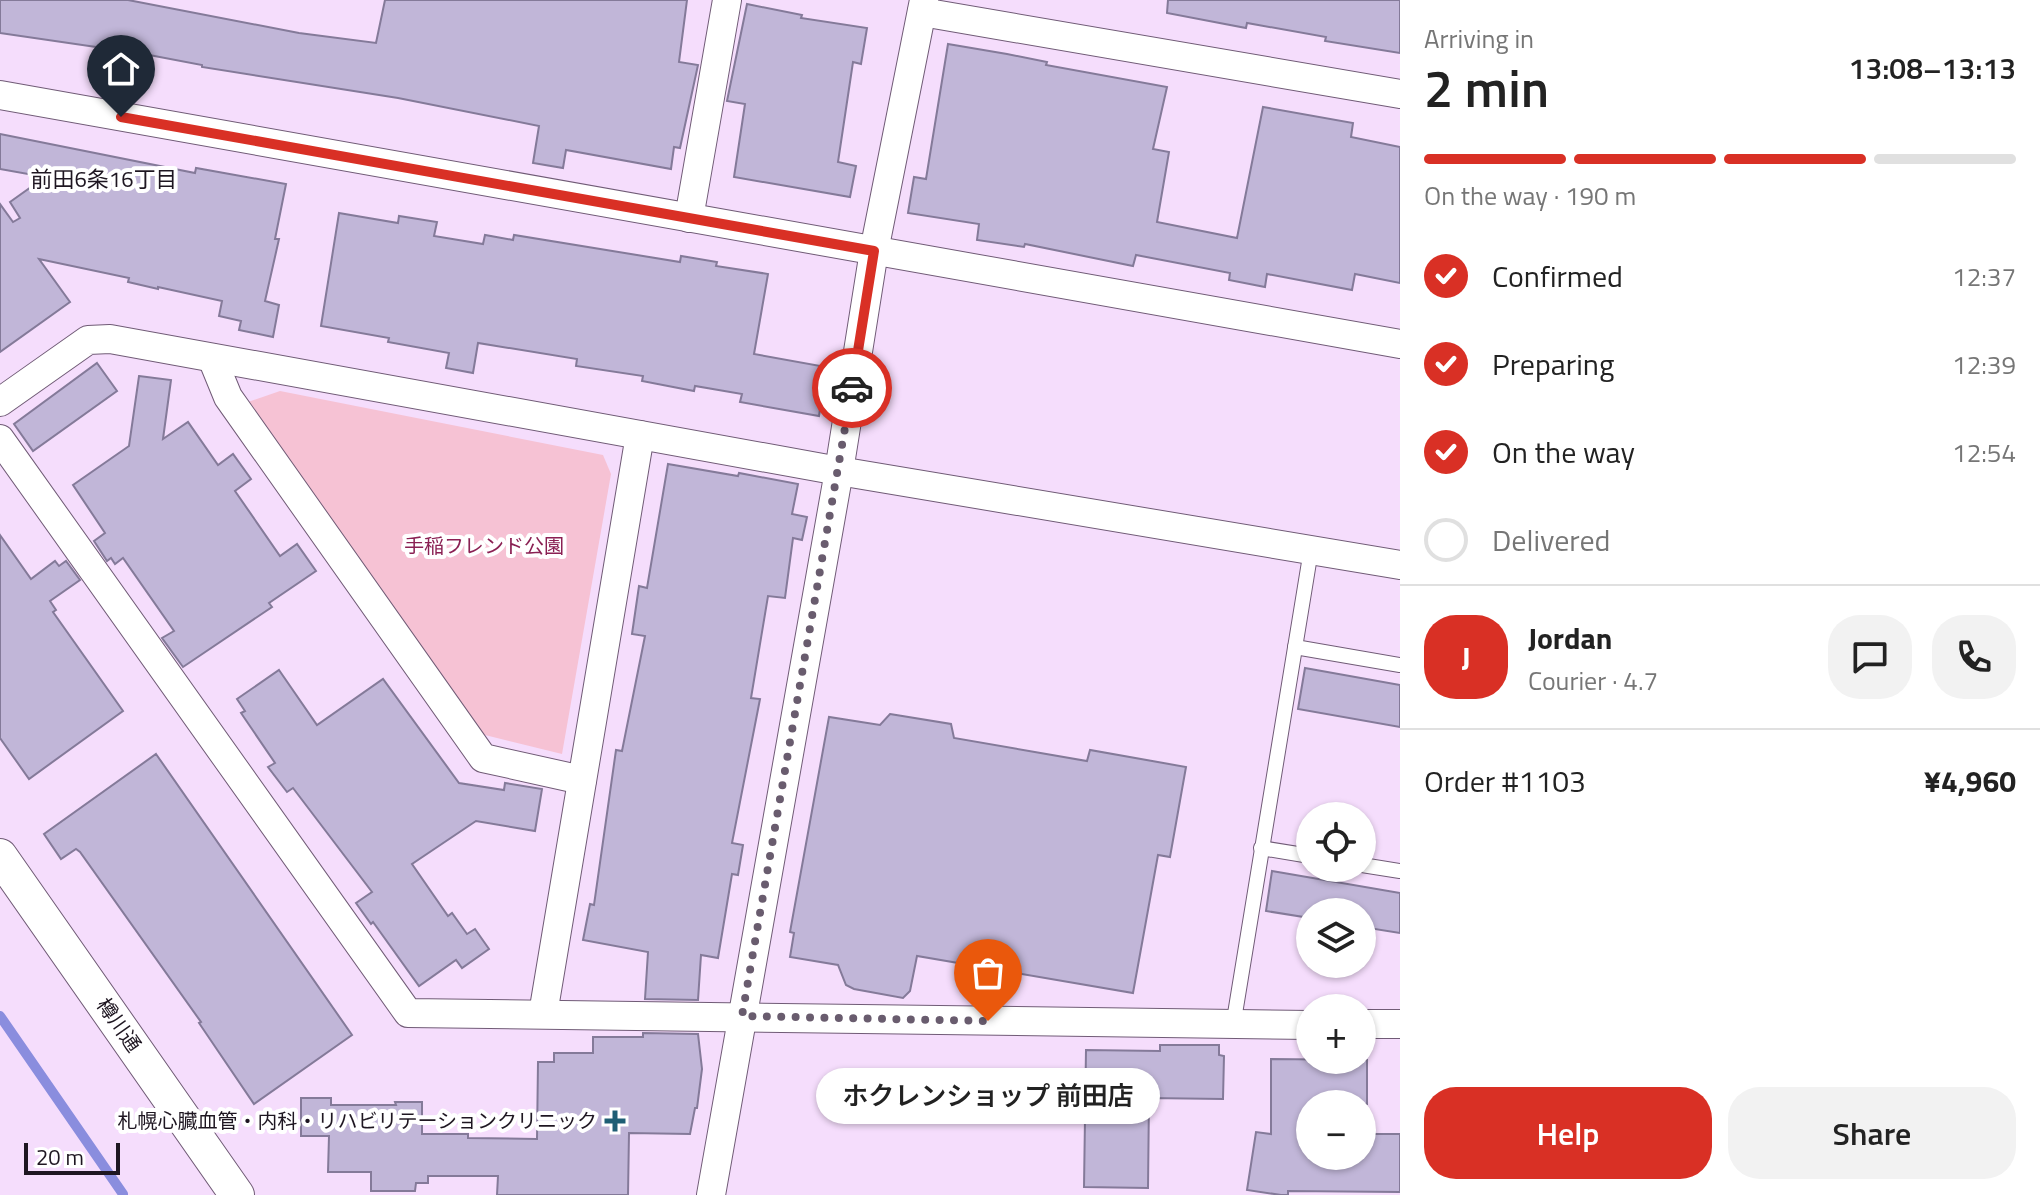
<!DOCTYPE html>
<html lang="en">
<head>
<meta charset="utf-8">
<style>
	:root { --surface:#fff; --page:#f2f2f2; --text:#222; --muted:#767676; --line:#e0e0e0; --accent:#d93025 }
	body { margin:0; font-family:"Titillium Web","Noto Sans JP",sans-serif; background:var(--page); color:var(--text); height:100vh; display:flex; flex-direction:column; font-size:30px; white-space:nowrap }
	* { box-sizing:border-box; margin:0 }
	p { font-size:26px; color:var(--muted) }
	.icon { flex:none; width:44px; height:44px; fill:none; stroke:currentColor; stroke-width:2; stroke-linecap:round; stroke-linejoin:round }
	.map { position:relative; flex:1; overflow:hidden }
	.details { display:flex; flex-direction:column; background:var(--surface); width:640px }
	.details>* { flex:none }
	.fabs { position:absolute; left:1296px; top:802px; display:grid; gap:16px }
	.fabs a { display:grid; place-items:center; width:80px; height:80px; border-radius:50%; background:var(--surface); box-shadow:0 2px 6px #0004; font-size:40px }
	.scale { position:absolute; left:24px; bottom:20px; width:96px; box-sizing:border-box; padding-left:8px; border:4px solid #1e1621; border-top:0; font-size:22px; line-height:28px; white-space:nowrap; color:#1e1621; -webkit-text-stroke:6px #fff; paint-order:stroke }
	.pin { position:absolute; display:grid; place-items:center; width:68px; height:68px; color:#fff; margin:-82px -34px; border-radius:50% 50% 50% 0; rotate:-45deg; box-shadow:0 0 8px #0007 }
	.pin .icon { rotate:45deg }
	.courier { position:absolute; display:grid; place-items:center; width:80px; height:80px; margin:-40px; border:6px solid #d93025; border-radius:50%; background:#fff; color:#222; box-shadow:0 2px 10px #0007 }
	.bubble { position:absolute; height:56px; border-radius:28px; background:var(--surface); box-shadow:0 2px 6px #0004; font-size:26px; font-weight:600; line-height:56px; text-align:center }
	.head em { font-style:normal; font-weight:600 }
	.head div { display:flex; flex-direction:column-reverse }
	.head { display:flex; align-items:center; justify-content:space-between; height:136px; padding:0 24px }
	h1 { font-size:52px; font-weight:600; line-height:60px }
	.bar { display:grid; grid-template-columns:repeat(4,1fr); gap:12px 8px; align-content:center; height:96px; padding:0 24px }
	.bar i { height:10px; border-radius:6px; background:var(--line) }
	.bar .on { background:var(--accent) }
	.bar p { grid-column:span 4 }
	.line { display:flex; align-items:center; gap:20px; padding:0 24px; border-top:2px solid var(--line) }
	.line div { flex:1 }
	.round { display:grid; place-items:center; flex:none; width:84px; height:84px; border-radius:32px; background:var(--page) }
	ol { padding:0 24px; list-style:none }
	li { display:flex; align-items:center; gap:24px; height:88px }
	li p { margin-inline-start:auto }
	li .icon { padding:8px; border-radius:50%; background:var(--accent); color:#fff; stroke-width:4 }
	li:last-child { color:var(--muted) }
	li i { width:44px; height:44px; border:4px solid var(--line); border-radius:50% }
	.action { display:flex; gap:16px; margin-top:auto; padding:16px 24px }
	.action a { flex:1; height:92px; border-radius:32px; background:var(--accent); color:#fff; font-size:32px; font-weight:600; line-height:92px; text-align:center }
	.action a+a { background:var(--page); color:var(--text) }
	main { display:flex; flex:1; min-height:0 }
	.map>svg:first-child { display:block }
	.green { fill:#f6c2d4 }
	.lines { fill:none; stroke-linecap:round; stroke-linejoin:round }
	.stream { stroke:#8a8dde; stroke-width:10 }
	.building { fill:#c1b6d8; stroke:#847a99; stroke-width:2 }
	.service-casing { stroke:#705b76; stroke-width:16 }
	.minor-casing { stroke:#705b76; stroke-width:30 }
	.tertiary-casing { stroke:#705b76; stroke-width:36 }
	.service { stroke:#fff; stroke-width:14 }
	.minor { stroke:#fff; stroke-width:28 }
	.tertiary { stroke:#fff; stroke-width:34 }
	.done { stroke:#695c6e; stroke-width:8; stroke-dasharray:0 14.4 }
	.route { stroke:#d93025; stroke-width:10 }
	.poi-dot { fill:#1e5e74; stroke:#fff; stroke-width:3 }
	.labels { text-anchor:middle; stroke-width:8; stroke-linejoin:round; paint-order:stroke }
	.park-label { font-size:20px; fill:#8a2053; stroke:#fff }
	.street-label { font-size:20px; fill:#1e1621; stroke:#fff }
	.poi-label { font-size:20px; fill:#1e1621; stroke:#fff; text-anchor:end }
	.neighbourhood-label { font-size:22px; fill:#1e1621; stroke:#fff }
</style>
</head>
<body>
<main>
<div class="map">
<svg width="1400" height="1195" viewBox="0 0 1400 1195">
	<rect width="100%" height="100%" fill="#f5ddfc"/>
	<polygon class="green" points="280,391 603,455 611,474 562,754 481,734 245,403"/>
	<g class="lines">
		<polyline class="stream" points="0,1016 123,1194"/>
	</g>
	<g class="building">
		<polygon points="0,0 128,0 299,33 376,43 385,0 687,0 679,62 698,65 680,148 674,147 671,169 566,150 563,168 533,163 539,126 398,98 202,67 202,65 144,54 0,33"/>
		<polygon points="1168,0 1400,0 1400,53 1325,41 1326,37 1247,23 1246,28 1167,13"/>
		<polygon points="747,4 802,15 801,18 867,28 861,64 853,62 838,162 856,166 850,197 734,177 745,104 727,101"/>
		<polygon points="948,44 1007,54 1047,62 1046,65 1167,87 1153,149 1169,152 1157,222 1237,238 1263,107 1353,123 1351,137 1400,147 1400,283 1355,274 1352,290 1267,274 1265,287 1229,280 1230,273 1136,255 1133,266 1025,244 1024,247 977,240 979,224 908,213 914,177 926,179"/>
		<polygon points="0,134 195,173 196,168 286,184 275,239 279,239 265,301 279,305 273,337 239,330 241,321 219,316 222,301 158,287 158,289 128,282 129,278 39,259 70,302 0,352 0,204 13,222 20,218 10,202 45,177 0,169"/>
		<polygon points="339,213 398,223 399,216 437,222 434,236 483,244 485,235 513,240 514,235 680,262 681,256 717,262 716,266 768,274 754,354 826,367 819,416 740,402 742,394 695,386 694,391 642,381 643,376 576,366 577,359 478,343 473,373 446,368 449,353 388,342 389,338 321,326"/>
		<polygon points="97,363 117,391 33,451 14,424"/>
		<polygon points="139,376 171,380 163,439 188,422 218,465 233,454 251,479 235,491 280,556 297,544 316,571 269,603 272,607 183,667 162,638 174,631 123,558 115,564 111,558 107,561 94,541 105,533 73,485 129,446"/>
		<polygon points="668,464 738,476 739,473 798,484 792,514 807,517 802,540 793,538 785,598 768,596 751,698 760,699 732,843 743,845 738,875 732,874 718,958 701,955 698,1000 645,999 648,952 583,940 590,904 594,905 616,750 622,751 645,636 632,634 639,586 647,588"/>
		<polygon points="0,535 31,579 55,561 59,566 66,561 80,580 50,601 56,610 53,612 123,711 29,779 0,738"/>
		<polygon points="1305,668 1400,685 1400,727 1298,709"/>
		<polygon points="279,670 317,725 383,679 459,783 504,790 505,783 542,789 535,831 476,821 412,864 448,916 452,913 467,934 475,929 489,949 462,968 456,960 419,986 373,922 371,924 356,903 372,892 293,788 287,792 268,767 275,763 241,713 245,711 237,699"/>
		<polygon points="890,714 951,724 954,738 1087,761 1090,750 1186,767 1170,857 1158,855 1133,993 917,956 910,991 903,998 854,989 846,985 838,965 790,957 794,933 790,932 829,717 880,725"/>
		<polygon points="156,754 352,1035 254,1104 199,1023 201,1022 80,852 76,849 61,859 44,834"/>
		<polygon points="1272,871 1400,893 1400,933 1362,927 1362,912 1310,912 1310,918 1266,911"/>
		<polygon points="643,1033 698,1034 702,1069 697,1108 695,1108 690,1134 629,1133 628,1195 497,1195 498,1176 428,1176 428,1183 416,1183 415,1191 371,1191 371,1172 328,1172 329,1136 301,1136 301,1098 331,1098 331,1105 396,1105 395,1102 422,1102 422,1134 468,1134 468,1138 537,1139 538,1062 554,1062 554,1053 593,1053 593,1037 643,1037"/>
		<polygon points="1160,1045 1219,1045 1219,1055 1224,1056 1223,1099 1149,1098 1148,1188 1084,1187 1086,1050 1160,1051"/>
		<polygon points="1271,1059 1367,1060 1367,1104 1310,1104 1310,1156 1362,1156 1362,1134 1400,1134 1400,1192 1288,1191 1288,1195 1281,1195 1247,1190 1256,1132 1271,1134"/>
	</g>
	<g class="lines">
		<g class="service-casing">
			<g id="service">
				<polyline points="1295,647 1400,665"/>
				<polyline points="1261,848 1310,856"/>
				<polyline points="1362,865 1400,871"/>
				<polyline points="1233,1026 1311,550"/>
			</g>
		</g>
		<g class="minor-casing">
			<g id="minor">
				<polyline points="922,12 1400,94"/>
				<polyline points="0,95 1400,344"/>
				<polyline points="689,218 727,0"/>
				<polyline points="212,358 228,397 483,758 582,780"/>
				<polyline points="0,402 88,340 110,339 839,471 1400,565"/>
				<polyline points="0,439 408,1013 1310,1025"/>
				<polyline points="543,1014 640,435"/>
				<polyline points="1362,1024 1400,1024"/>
				<polyline points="711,1195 839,471 874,251 924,0"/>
			</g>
		</g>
		<g class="tertiary-casing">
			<polyline id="tertiary" points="0,856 237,1195"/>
		</g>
		<use href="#service" class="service"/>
		<use href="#minor" class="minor"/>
		<use href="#tertiary" class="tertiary"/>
	</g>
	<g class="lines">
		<polyline class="done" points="852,388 742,1016 988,1021"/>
		<polyline class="route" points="121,117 874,251 852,388"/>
	</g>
	<path class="poi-dot" d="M611 1109h8v8h8v8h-8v8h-8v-8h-8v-8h8z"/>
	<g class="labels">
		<g class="park-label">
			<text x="484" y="553">手稲フレンド公園</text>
		</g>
		<g class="street-label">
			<text transform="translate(119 1025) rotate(55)" y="7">樽川通</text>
		</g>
		<g class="poi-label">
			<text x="597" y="1128">札幌心臓血管・内科・リハビリテーションクリニック</text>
		</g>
		<g class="neighbourhood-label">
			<text x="104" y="187">前田6条16丁目</text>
		</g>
	</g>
</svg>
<div class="fabs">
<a><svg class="icon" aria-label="locate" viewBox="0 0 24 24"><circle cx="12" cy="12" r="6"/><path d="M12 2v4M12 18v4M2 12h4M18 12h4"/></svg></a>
<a><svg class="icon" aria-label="layers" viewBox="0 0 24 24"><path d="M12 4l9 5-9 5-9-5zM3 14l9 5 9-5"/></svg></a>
<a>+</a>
<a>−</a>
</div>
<div class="scale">20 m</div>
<div class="pin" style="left:988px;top:1021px;background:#ea580c"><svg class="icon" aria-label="bag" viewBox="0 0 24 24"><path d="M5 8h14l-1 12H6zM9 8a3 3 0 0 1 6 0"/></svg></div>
<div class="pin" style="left:121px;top:117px;background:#1f2937"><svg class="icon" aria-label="home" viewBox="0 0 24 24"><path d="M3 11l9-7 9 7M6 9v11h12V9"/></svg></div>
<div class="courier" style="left:852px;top:388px"><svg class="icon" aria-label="car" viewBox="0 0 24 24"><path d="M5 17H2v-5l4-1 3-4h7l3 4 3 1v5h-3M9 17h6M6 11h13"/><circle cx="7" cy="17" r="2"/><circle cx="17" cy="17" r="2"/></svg></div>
<div class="bubble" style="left:816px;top:1068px;width:344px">ホクレンショップ 前田店</div>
</div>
<section class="details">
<div class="head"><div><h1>2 min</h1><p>Arriving in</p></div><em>13:08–13:13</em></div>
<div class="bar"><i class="on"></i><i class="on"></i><i class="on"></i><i></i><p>On the way · 190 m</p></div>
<ol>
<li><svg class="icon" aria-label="check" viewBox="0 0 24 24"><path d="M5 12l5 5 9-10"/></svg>Confirmed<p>12:37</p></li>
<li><svg class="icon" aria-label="check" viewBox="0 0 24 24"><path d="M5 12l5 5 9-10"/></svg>Preparing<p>12:39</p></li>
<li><svg class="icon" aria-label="check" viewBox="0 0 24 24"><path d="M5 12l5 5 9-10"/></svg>On the way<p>12:54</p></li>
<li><i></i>Delivered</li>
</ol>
<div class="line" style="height:144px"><b class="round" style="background:var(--accent);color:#fff">J</b><div><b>Jordan</b><p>Courier · 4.7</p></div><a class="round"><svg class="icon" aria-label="chat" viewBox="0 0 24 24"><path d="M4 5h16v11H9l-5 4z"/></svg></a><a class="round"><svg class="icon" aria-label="phone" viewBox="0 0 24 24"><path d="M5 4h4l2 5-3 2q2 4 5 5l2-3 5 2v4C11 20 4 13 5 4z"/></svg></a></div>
<div class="line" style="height:104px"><div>Order #1103</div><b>¥4,960</b></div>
<div class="action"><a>Help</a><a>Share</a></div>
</section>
</main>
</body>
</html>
